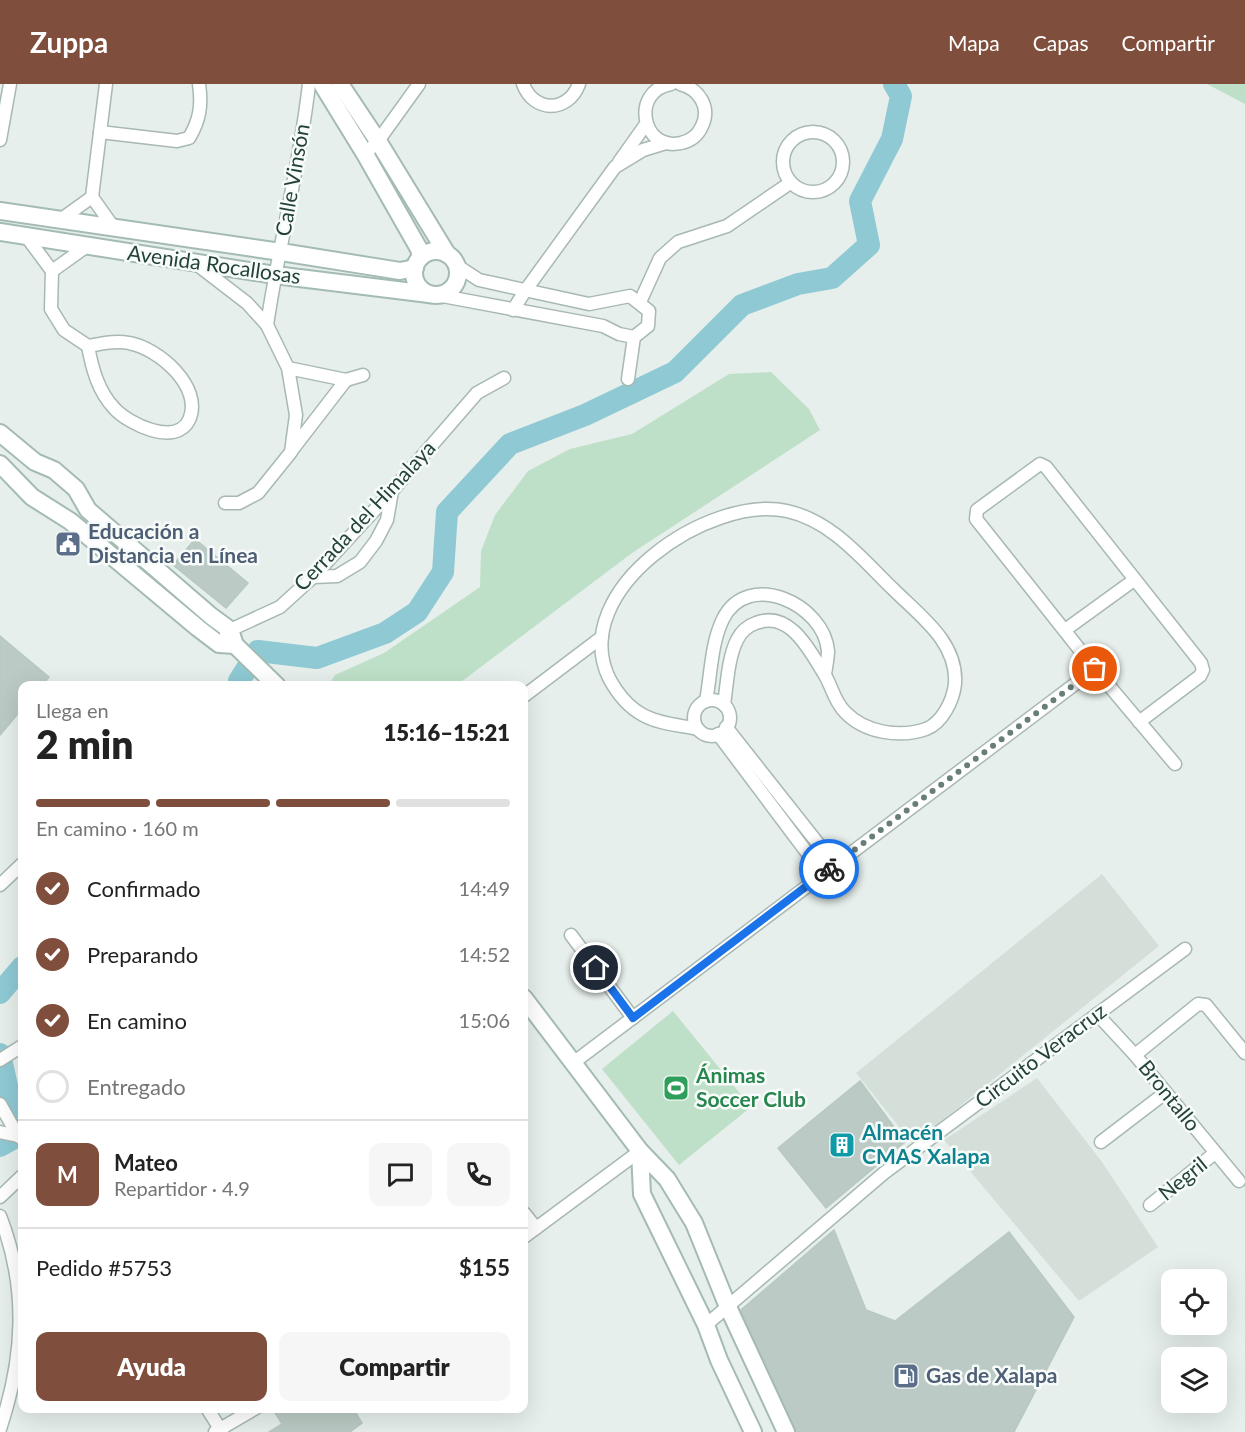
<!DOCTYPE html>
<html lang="es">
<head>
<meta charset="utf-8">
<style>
	:root { --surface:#fff; --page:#f6f6f6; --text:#222; --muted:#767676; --line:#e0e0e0; --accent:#804e3d }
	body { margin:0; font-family:Lato,sans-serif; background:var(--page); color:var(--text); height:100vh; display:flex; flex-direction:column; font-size:22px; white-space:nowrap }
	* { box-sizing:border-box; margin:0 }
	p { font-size:20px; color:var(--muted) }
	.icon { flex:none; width:33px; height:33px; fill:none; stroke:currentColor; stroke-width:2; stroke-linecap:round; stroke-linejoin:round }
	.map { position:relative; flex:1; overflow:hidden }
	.details { position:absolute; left:18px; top:597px; width:510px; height:732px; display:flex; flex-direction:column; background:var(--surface); border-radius:12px; box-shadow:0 6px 24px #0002 }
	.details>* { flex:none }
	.fabs { position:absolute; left:1161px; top:1185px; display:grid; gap:12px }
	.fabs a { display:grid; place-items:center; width:66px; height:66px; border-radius:12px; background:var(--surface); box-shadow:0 6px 24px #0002; font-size:30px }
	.pin { position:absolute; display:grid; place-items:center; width:51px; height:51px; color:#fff; margin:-26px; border:3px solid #fff; border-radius:50%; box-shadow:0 2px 6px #0007 }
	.courier { position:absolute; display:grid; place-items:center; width:60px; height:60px; margin:-30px; border:4px solid #1a73e8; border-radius:50%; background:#fff; color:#222; box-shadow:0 2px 8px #0007 }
	.overview em { font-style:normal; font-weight:800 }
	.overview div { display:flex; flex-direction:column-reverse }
	.overview { display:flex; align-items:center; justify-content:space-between; height:102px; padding:0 18px }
	h1 { font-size:39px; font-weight:800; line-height:45px }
	.bar { display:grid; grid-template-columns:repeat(4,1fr); gap:9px 6px; align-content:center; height:72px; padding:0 18px }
	.bar i { height:8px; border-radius:4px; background:var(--line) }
	.bar .on { background:var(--accent) }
	.bar p { grid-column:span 4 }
	.line { display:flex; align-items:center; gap:15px; padding:0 18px; border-top:2px solid var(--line) }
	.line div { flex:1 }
	.round { display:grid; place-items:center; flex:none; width:63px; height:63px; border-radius:12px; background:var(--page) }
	ol { padding:0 18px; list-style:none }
	li { display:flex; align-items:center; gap:18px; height:66px }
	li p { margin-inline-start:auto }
	li .icon { padding:6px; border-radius:50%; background:var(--accent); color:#fff; stroke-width:4 }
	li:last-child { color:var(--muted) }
	li i { width:33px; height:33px; border:3px solid var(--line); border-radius:50% }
	.cta { display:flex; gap:12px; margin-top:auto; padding:12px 18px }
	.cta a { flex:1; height:69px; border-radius:12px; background:var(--accent); color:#fff; font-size:24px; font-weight:800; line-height:69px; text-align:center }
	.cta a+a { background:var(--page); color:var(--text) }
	header { display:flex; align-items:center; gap:36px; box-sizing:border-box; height:84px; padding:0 30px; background:var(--accent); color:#fff }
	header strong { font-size:28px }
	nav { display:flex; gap:33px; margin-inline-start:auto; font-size:21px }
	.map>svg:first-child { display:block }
	.built { fill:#d4dfda }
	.green { fill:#bfe0c8 }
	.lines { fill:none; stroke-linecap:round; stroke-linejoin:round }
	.river { stroke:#8ec9d4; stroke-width:22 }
	.building { fill:#bbcac4; stroke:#b8c9c2; stroke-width:1.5 }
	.street-casing { stroke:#a8b8b2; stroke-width:15 }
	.secondary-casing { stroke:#a4bbb3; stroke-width:20 }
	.street { stroke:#fff; stroke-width:12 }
	.secondary { stroke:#fff; stroke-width:16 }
	.done { stroke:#687f78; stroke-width:6; stroke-dasharray:0 10.8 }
	.route { stroke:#1a73e8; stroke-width:8 }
	.labels { text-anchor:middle; stroke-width:5; stroke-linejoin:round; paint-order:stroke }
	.street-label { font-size:21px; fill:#24423a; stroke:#f7fbf9 }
	.service-label { font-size:21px; font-weight:bold; fill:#4e5e75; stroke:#f7fbf9; text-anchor:start }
	.leisure-label { font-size:21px; font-weight:bold; fill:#27864d; stroke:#f7fbf9; text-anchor:start }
	.culture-label { font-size:21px; font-weight:bold; fill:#0d838f; stroke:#f7fbf9; text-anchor:start }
</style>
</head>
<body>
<header>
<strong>Zuppa</strong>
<nav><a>Mapa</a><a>Capas</a><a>Compartir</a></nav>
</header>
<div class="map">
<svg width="1245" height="1348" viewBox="0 0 1245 1348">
	<rect width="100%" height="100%" fill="#e6efeb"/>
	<g class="built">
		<polygon points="1102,790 1159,862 913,1060 856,989"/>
		<polygon points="1037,994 1102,1078 1158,1163 1079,1217 944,1056"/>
	</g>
	<g class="green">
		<polygon points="1207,0 1245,0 1245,20"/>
		<polygon points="771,288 809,325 820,346 632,469 457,601 329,601 335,591 384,569 480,503 481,467 495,431 528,387 570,365 632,350 729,290"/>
		<polygon points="673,927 751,1023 679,1081 602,985"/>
	</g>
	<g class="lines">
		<g class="river">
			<polyline points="241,602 239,597 258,567 317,574 385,549 417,528 443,488 447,428 510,360 585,331 675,288 742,221 798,200 832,194 869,161 860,117 892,55 901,12 894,0"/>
			<polyline points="0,909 22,883"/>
			<polyline points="0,970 18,1052 0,1062"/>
		</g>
	</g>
	<g class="building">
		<polygon points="195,455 248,499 226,524 173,481"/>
		<polygon points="0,552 49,593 42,602 22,602 22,625 0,651"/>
		<polygon points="860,997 905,1058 826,1124 778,1064"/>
		<polygon points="834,1146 866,1226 895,1237 1009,1148 1074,1233 1014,1348 796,1348 741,1226"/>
		<polygon points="272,1324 353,1324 362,1339 350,1348 269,1348 282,1340"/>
	</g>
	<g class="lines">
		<g class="street-casing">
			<g id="street">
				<polyline points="106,0 92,113 114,144"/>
				<path d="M523,0C534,29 568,29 579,0"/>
				<path d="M671,0C630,7 642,68 681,59C691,57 698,51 702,42C711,23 699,5 680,0"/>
				<circle cx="813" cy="78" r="30"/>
				<path d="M100,48L177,57L189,54C200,36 202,21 199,0"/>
				<polyline points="0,56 10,0"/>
				<polyline points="365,70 378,57 419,0"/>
				<polyline points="619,78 646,40"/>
				<polyline points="60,136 92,113"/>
				<path d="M26,152L52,187L51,225L64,246L88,262C101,260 115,256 129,259C158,264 204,303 189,336C176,363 128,340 114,324C98,307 92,284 88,262"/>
				<polyline points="195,179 247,219 267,241 288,284 296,331 291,368 258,409 239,419 225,419"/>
				<polyline points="52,187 87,162"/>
				<polyline points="437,211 603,242 619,250 634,253 648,242 649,227 630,212 589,220 479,196 456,181"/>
				<polyline points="640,218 660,174 678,158 727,142 790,99"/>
				<polyline points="513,226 525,207 615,83 643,66 666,59"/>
				<path d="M267,241C279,160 300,81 309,0"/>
				<polyline points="288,284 346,296 363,291"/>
				<polyline points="628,295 634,253"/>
				<polyline points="292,366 346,296"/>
				<polyline points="313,493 337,492 360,478 376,457 387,436 392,407"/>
				<polyline points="1065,546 1134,496"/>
				<polyline points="225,553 230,546 280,523 313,493 392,407 477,309 504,294"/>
				<polyline points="524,612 602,553"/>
				<circle cx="712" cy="634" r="18"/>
				<path d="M706,617C711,591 711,559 723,535C748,485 824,520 828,567C828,574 826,583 825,590"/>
				<polyline points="1139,638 1200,592 1203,586 1201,579 1046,383 1040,380 977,426 976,435 1095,585 1175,680"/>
				<polyline points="726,643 835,781"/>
				<path d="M698,645C680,641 659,640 643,631C628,623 617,609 609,594C567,506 710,410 787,427C832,437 862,475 893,505C920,532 958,558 955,600C953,617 942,639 926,645C900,654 865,649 845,628C833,616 832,601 823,588C809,565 789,526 756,539C747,542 741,548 737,556C728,574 727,600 724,621"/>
				<polyline points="718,650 823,790"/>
				<polyline points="0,801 22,780"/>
				<polyline points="571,851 633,934"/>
				<polyline points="1097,930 1135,971 1239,1097"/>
				<polyline points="1135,971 1198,920 1206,921 1245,969"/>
				<polyline points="0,976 22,962"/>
				<polyline points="573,979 1095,585"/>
				<polyline points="0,1020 18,1052 22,1055"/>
				<polyline points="0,1048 18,1052"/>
				<polyline points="1101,1058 1165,1009"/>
				<polyline points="0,1113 22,1092"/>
				<polyline points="1150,1121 1215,1069"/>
				<polyline points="524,1129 536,1144"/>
				<path d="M0,1132C28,1204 24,1273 0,1345"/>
				<polyline points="524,1153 640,1067"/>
				<polyline points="706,1241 884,1089 1185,865"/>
				<polyline points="207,1324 222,1348"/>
				<polyline points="215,1348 256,1324"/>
			</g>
		</g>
		<g class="secondary-casing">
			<g id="secondary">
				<polyline points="322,0 365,70 419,165 421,173"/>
				<polyline points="340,0 378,57 447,170"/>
				<polyline points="0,127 281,168 400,187 415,184"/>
				<polyline points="0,148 275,191 429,210"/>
				<circle cx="436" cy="189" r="22"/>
				<polyline points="0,349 35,378 54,386 76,405 88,426 211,532 230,546 235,561 277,602"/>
				<polyline points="0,380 32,413 70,437 198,544 219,560 235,561"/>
				<polyline points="524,914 640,1067 667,1095 694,1139 728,1223 786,1348"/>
				<polyline points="640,1067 642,1110 706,1241 719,1276 753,1348"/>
			</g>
		</g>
		<use href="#street" class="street"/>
		<use href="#secondary" class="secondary"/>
	</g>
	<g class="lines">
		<polyline class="done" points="829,785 1095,585"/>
		<polyline class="route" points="596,884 633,934 829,785"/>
	</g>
	<defs>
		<g id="civic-square" transform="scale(1.35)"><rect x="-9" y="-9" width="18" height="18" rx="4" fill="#5c6f8a" stroke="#f7fbf9"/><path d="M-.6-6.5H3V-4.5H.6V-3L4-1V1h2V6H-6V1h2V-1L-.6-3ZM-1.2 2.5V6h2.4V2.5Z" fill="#fff"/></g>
		<g id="stadium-square" transform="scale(1.35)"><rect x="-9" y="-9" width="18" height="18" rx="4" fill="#2e9e5b" stroke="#f7fbf9"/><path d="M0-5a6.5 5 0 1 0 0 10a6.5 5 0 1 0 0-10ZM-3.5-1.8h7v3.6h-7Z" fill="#fff"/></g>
		<g id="building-square" transform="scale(1.35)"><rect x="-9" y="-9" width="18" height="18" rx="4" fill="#0f9aa8" stroke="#f7fbf9"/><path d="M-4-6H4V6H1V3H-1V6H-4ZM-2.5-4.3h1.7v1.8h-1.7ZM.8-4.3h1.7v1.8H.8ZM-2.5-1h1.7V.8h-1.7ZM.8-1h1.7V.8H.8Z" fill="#fff"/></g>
		<g id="fuel-square" transform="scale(1.35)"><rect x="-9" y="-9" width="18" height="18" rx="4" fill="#5c6f8a" stroke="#f7fbf9"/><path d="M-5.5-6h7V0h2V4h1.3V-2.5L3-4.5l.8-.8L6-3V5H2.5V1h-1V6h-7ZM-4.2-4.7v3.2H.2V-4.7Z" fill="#fff"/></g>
	</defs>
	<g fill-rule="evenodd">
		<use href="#civic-square" x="68" y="460"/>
		<use href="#stadium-square" x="676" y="1004"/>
		<use href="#building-square" x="842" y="1061"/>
		<use href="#fuel-square" x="906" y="1292"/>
	</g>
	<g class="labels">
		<g class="street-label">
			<text transform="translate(293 96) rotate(-80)" y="7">Calle Vinsón</text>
			<text transform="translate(214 181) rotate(8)" y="7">Avenida Rocallosas</text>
			<text transform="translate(365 432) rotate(-47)" y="7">Cerrada del Himalaya</text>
			<text transform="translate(1041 972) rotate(-37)" y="7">Circuito Veracruz</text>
			<text transform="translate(1169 1012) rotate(51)" y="7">Brontallo</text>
			<text transform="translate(1183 1095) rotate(-39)" y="7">Negril</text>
		</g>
		<g class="service-label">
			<text x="88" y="455">Educación a<tspan x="88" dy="24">Distancia en Línea</tspan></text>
			<text x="926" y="1299">Gas de Xalapa</text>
		</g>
		<g class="leisure-label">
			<text x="696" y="999">Ánimas<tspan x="696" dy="24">Soccer Club</tspan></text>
		</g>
		<g class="culture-label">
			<text x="862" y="1056">Almacén<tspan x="862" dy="24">CMAS Xalapa</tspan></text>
		</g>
	</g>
</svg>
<div class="fabs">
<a><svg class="icon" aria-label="locate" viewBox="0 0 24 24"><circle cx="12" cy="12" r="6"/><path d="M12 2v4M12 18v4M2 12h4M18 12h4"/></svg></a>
<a><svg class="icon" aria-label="layers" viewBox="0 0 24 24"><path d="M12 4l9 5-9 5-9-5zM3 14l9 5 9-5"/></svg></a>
</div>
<div class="pin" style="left:1095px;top:585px;background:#ea580c"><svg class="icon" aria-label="bag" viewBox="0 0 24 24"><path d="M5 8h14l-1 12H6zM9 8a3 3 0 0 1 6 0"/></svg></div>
<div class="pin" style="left:596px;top:884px;background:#1f2937"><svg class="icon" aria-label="home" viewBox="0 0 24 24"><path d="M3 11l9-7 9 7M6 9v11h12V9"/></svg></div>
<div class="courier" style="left:829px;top:785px"><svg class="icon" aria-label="bike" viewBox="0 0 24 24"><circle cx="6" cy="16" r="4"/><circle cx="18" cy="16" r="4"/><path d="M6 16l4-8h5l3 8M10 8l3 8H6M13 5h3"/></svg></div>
<section class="details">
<div class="overview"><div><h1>2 min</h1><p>Llega en</p></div><em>15:16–15:21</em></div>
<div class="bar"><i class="on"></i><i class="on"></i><i class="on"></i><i></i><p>En camino · 160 m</p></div>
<ol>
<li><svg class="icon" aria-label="check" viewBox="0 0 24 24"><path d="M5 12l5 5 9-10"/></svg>Confirmado<p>14:49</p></li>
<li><svg class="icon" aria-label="check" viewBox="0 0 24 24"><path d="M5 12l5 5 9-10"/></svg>Preparando<p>14:52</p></li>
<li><svg class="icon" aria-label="check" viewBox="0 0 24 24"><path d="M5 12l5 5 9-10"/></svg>En camino<p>15:06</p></li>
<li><i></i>Entregado</li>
</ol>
<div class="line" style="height:108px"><b class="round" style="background:var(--accent);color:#fff">M</b><div><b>Mateo</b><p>Repartidor · 4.9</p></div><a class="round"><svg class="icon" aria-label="chat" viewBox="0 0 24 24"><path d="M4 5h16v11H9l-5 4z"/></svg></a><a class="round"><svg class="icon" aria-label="phone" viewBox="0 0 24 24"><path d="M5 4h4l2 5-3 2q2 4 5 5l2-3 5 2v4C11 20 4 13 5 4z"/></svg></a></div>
<div class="line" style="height:78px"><div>Pedido #5753</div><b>$155</b></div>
<div class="cta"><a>Ayuda</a><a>Compartir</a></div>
</section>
</div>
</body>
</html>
